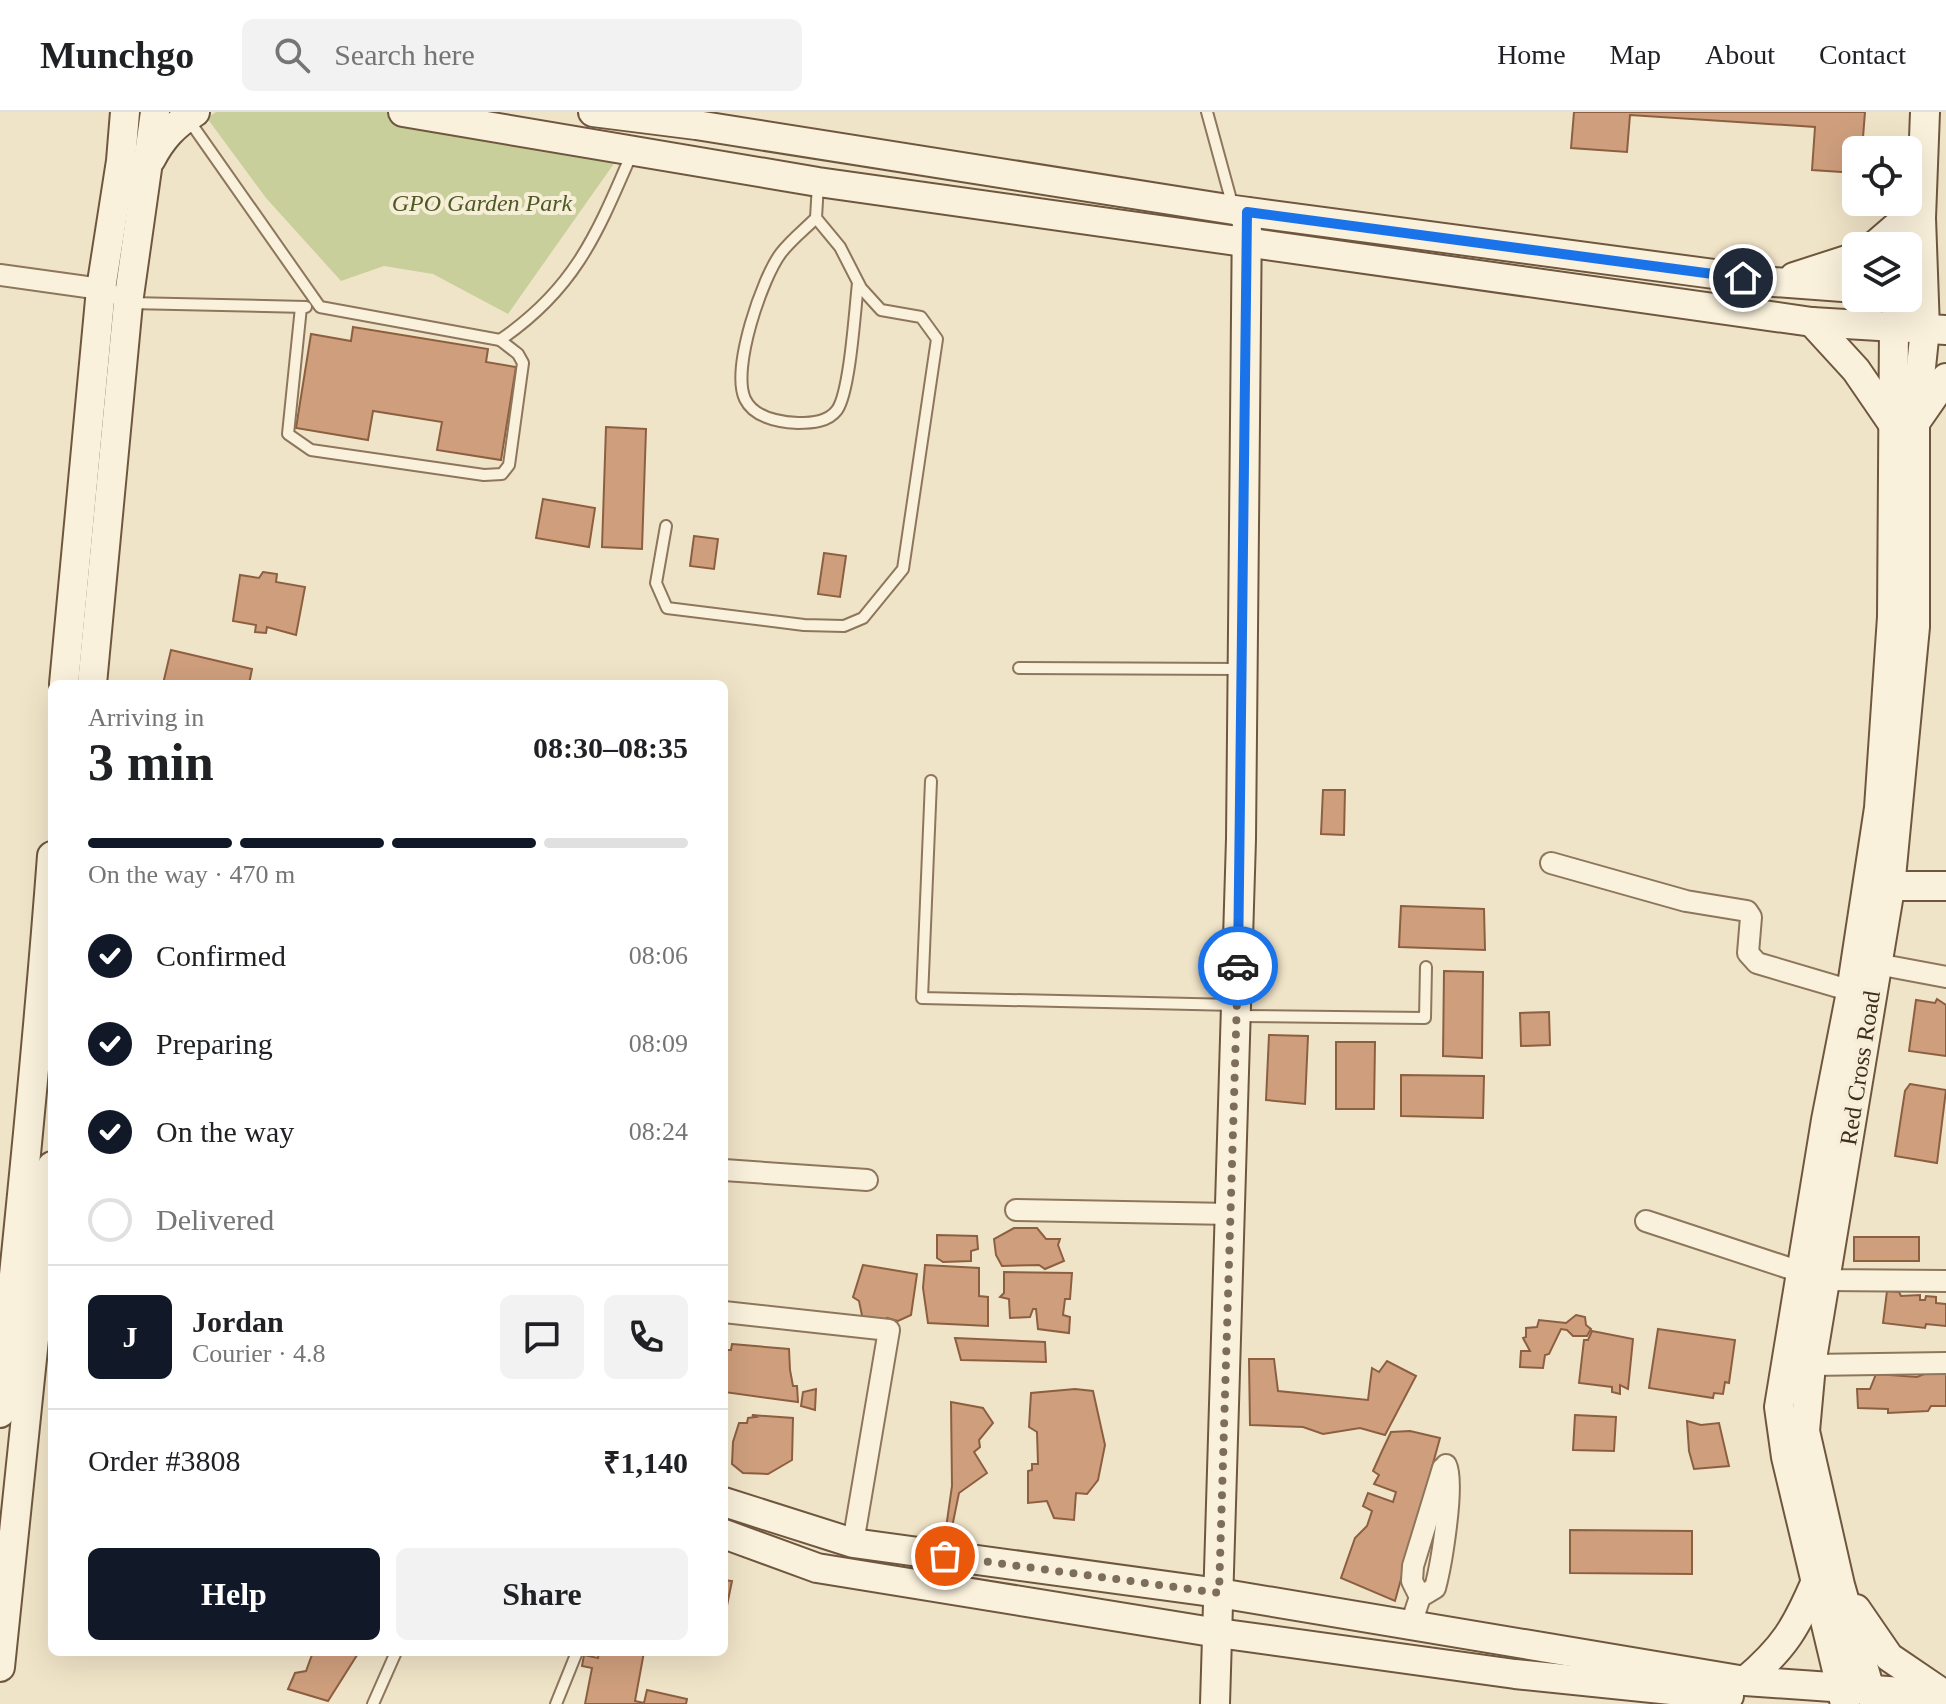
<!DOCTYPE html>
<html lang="en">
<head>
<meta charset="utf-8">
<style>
	:root { --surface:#fff; --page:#f2f2f2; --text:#202124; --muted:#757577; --line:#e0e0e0; --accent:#111827 }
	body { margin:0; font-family:Georgia,serif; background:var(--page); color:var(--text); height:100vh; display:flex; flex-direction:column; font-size:30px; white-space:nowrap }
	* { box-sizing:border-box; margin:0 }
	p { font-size:26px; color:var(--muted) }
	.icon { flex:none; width:44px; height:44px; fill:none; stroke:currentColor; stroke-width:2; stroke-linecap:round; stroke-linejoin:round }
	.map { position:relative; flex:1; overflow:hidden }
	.panel { position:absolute; left:48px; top:568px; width:680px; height:976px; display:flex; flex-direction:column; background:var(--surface); border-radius:12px; box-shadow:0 8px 32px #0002 }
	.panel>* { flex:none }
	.controls { position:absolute; left:1842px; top:24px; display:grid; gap:16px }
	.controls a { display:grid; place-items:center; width:80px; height:80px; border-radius:12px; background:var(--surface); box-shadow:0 8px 32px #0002; font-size:40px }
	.pin { position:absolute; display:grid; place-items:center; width:68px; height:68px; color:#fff; margin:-34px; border:4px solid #fff; border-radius:50%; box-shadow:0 2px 8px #0007 }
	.courier { position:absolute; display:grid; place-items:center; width:80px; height:80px; margin:-40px; border:6px solid #1a73e8; border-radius:50%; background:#fff; color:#222; box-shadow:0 2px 10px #0007 }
	.summary em { font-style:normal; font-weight:800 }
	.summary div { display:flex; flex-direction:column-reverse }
	.summary { display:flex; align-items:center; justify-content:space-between; height:136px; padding:0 40px }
	h1 { font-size:52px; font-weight:800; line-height:60px }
	.bar { display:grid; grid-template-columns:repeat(4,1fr); gap:12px 8px; align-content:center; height:96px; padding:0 40px }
	.bar i { height:10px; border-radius:6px; background:var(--line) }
	.bar .on { background:var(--accent) }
	.bar p { grid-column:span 4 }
	.line { display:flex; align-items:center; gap:20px; padding:0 40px; border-top:2px solid var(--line) }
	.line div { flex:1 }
	.round { display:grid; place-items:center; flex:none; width:84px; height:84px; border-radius:12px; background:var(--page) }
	ol { padding:0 40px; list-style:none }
	li { display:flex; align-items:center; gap:24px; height:88px }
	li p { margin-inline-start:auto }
	li .icon { padding:8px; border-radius:50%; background:var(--accent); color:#fff; stroke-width:4 }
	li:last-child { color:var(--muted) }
	li i { width:44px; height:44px; border:4px solid var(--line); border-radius:50% }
	.button { display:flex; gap:16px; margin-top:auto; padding:16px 40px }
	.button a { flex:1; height:92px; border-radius:12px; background:var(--accent); color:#fff; font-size:32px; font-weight:800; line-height:92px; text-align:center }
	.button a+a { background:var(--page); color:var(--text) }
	header { display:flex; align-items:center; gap:48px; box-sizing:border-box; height:112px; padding:0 40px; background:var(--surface); border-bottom:2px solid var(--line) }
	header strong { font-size:38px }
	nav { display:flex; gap:44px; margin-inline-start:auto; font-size:28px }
	.search { width:560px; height:72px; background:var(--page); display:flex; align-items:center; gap:20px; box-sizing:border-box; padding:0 28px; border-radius:12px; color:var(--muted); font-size:30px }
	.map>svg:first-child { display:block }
	.green { fill:#c9cf9b }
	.building { fill:#cf9f7d; stroke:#8d5f41; stroke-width:2 }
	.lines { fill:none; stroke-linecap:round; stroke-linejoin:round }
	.lane-casing { stroke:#8d765c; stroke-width:14 }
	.street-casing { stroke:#8d765c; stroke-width:24 }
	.secondary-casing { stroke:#6f573f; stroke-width:32 }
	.lane { stroke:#faf1dc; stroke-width:10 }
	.street { stroke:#faf1dc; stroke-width:20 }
	.secondary { stroke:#faf1dc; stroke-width:28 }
	.done { stroke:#7c6e5b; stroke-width:8; stroke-dasharray:0 14.4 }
	.route { stroke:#1a73e8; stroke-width:10 }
	.labels { text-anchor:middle; stroke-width:8; stroke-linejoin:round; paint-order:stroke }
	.park-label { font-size:24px; font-style:italic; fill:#4d5a26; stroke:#f7eed8 }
	.street-label { font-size:24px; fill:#3d2e20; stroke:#f7eed8 }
</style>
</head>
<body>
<header>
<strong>Munchgo</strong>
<div class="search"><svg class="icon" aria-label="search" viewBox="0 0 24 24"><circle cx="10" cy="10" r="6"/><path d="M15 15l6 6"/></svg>Search here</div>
<nav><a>Home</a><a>Map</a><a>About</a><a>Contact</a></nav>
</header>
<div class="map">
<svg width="1946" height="1592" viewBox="0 0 1946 1592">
	<rect width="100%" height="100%" fill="#f0e4c8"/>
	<polygon class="green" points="216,0 445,0 632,26 508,202 433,162 384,154 341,169 266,86 207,6"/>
	<g class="building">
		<polygon points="1574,0 1865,0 1862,38 1856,38 1856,61 1812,58 1815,15 1630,3 1627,40 1571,36"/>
		<polygon points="353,215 488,237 486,250 516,255 501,348 437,338 442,310 373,299 368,328 296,316 311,222 351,229"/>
		<polygon points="606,315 646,317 642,437 602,435"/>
		<polygon points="543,387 595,396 589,435 536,426"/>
		<polygon points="694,424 718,427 714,457 690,454"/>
		<polygon points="824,441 846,444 840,485 818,482"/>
		<polygon points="263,460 277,462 276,470 305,475 296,523 267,515 266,521 255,520 256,513 233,509 240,463 259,466"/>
		<polygon points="171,538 252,557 249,572 163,572"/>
		<polygon points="1323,678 1345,678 1344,723 1321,722"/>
		<polygon points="1401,794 1484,797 1485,838 1399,835"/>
		<polygon points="1444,859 1483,860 1482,946 1443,944"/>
		<polygon points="1937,887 1946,893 1946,944 1909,939 1916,888 1935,891"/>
		<polygon points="1549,900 1550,933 1521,934 1520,901"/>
		<polygon points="1269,923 1308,924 1305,992 1266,988"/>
		<polygon points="1336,930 1375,930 1374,997 1336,997"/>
		<polygon points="1401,963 1484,964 1483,1006 1401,1004"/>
		<polygon points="1910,972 1946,978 1937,1051 1895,1044 1905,979"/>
		<polygon points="1014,1116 1037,1116 1046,1127 1060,1127 1058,1133 1064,1149 1045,1157 1039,1153 1002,1154 996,1143 994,1127"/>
		<polygon points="937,1123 977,1124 978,1137 971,1139 971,1149 943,1150 937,1146"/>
		<rect x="1854" y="1125" width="65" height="24"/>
		<polygon points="863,1153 917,1162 911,1203 898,1209 887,1206 880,1215 864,1213 859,1189 853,1185"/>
		<polygon points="925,1153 979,1156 979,1184 988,1185 988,1214 928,1211 923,1176"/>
		<polygon points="1004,1160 1072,1161 1070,1187 1065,1187 1063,1203 1070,1205 1069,1221 1038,1217 1036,1197 1033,1197 1030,1205 1010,1206 1009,1187 1000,1185 1004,1181"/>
		<polygon points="1887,1179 1899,1180 1901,1184 1920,1183 1920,1188 1925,1188 1926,1184 1936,1185 1936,1191 1946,1192 1946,1214 1926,1212 1925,1216 1883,1211"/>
		<polygon points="1576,1203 1585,1205 1586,1213 1591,1217 1587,1224 1573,1224 1567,1218 1561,1217 1549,1242 1545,1243 1543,1256 1520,1255 1521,1239 1530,1239 1523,1226 1526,1225 1526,1216 1537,1215 1539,1208 1566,1211"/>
		<polygon points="1658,1217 1735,1228 1729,1271 1725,1270 1723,1282 1714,1281 1713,1286 1649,1276"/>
		<polygon points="1592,1219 1633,1227 1628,1277 1620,1273 1620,1282 1612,1280 1612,1275 1579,1271 1584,1228 1588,1228"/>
		<polygon points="955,1226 1045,1230 1046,1250 961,1248"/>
		<polygon points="732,1232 789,1237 790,1258 793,1274 797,1274 798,1290 724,1280 724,1238 731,1238"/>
		<polygon points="1249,1247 1274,1247 1278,1279 1368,1288 1372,1256 1379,1260 1387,1249 1416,1264 1385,1323 1360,1316 1323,1322 1303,1315 1250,1313"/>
		<polygon points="1934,1258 1946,1259 1946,1294 1931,1294 1928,1299 1888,1301 1888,1297 1858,1296 1857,1277 1870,1277 1876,1262 1917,1265"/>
		<polygon points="816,1277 815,1298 801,1294 803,1280"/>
		<polygon points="1075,1277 1093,1279 1105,1333 1098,1368 1087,1382 1076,1381 1074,1408 1054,1406 1047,1389 1028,1391 1028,1359 1032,1358 1032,1352 1038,1352 1037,1320 1029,1315 1031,1281"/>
		<polygon points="951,1290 983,1296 993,1311 979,1328 980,1335 974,1340 987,1361 959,1381 950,1425 946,1416 952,1374"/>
		<polygon points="752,1303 793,1306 792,1348 768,1362 743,1361 732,1352 733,1330 739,1311 747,1311 748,1306 756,1305"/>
		<polygon points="1575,1303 1616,1305 1614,1339 1573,1338"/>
		<polygon points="1687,1309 1701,1313 1719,1311 1729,1354 1694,1357 1689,1339"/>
		<polygon points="1410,1319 1440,1326 1395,1489 1341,1466 1355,1426 1367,1414 1372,1399 1363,1394 1368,1381 1393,1390 1396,1380 1374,1372 1379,1363 1373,1359 1382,1339 1391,1320"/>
		<polygon points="1570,1418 1692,1419 1692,1462 1570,1461"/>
		<polygon points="724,1468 732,1469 724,1508"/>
		<polygon points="313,1540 359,1540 328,1589 288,1577 295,1561 306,1559"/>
		<polygon points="599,1540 644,1540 635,1589 644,1591 647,1578 687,1587 686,1592 585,1592 592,1556 582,1554 584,1543 598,1546"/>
	</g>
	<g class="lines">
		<g class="lane-casing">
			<g id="lane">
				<polyline points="1207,0 1233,95"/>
				<path d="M188,7L320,195L500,228C575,177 597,122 632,41"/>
				<path d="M816,106C805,117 791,128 781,141C762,166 731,257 745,287C754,306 778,310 798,311C812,311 828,310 837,298C850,280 855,197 858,171"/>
				<polyline points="130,191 306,195"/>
				<polyline points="301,195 288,322 311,338 484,363 502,362 509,353 523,251 518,242 500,228"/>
				<polyline points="666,414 656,471 667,496 804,513 844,514 863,506 903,457 937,227 921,205 881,198 861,176 840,135 816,106 818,72"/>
				<polyline points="1019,556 1241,557"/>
				<polyline points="931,669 922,886 1236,893"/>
				<polyline points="1238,904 1425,906 1426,855"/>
				<polyline points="373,1592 396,1540"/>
				<polyline points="556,1592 577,1540"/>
			</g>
		</g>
		<g class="street-casing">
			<g id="street">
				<polyline points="0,163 101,177 110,182"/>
				<polyline points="1551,751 1686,789 1747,799 1751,805 1748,841 1757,851 1862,882"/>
				<polyline points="1877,852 1946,865"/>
				<polyline points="724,1058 867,1068"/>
				<polyline points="1016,1098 1231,1102"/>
				<polyline points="1646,1109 1825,1168 1946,1169"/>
				<polyline points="724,1200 889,1218 853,1431"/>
				<polyline points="1811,1253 1946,1251"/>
				<polyline points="1420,1485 1412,1469 1413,1454 1443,1356"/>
				<path d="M1410,1515L1420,1485L1435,1476C1441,1454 1455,1371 1446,1353"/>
			</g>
		</g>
		<g class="secondary-casing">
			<g id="secondary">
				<polyline points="403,0 818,70 1812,210 1946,218"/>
				<polyline points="593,0 696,13 1234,98 1774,170 1856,176"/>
				<path d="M151,47C162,26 174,13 195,0"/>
				<polyline points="1874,134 1903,109"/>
				<polyline points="1794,165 1856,145"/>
				<polyline points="1812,210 1856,258 1893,312"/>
				<polyline points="1917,308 1946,266"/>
				<polyline points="64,572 101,177 121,49 125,0"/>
				<polyline points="92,572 128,191 155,0"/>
				<polyline points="1871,774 1946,774"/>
				<path d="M0,1301C19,1115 38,930 52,744"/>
				<polyline points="724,1390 853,1431 1219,1481 1745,1569 1946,1583"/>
				<polyline points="724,1422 817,1456 1218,1521 1515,1562 1729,1584"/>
				<polyline points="1856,1497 1889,1545 1942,1581"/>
				<polyline points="0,1555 52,1054"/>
				<path d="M1745,1569C1784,1536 1796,1516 1816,1469"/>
				<polyline points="1215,1592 1241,727 1247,100"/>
				<polyline points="1845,1592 1786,1345 1779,1295 1826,1008 1851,880 1879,696 1892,505 1894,215 1900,186"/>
				<polyline points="1874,1592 1840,1473 1805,1319 1811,1253 1890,776 1915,515 1915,312 1925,217 1921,106 1925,0"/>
			</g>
		</g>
		<use href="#lane" class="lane"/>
		<use href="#street" class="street"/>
		<use href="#secondary" class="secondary"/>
	</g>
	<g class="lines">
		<polyline class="done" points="945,1444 1219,1481 1238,854"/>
		<polyline class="route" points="1238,854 1247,100 1743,166"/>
	</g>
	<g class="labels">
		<g class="park-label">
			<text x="482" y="99">GPO Garden Park</text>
		</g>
		<g class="street-label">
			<text transform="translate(1860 956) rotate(-81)" y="8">Red Cross Road</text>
		</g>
	</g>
</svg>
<div class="controls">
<a><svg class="icon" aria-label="locate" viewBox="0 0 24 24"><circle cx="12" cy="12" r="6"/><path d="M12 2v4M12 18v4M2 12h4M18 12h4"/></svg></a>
<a><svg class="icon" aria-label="layers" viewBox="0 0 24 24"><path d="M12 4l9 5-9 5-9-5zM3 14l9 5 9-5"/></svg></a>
</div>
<div class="pin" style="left:945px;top:1444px;background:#ea580c"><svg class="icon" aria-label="bag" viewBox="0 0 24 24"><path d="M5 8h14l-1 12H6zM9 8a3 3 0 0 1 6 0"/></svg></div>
<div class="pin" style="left:1743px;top:166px;background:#1f2937"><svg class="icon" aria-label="home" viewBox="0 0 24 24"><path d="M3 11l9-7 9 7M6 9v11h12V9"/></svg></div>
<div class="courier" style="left:1238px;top:854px"><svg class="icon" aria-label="car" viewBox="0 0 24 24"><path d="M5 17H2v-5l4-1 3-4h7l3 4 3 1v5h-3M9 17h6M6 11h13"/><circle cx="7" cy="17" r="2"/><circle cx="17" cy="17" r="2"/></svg></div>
<section class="panel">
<div class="summary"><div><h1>3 min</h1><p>Arriving in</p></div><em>08:30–08:35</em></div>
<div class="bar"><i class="on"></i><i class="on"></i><i class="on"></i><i></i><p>On the way · 470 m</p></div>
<ol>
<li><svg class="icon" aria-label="check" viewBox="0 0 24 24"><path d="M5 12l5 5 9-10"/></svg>Confirmed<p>08:06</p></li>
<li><svg class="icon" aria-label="check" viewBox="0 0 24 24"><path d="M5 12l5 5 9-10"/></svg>Preparing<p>08:09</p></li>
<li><svg class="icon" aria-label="check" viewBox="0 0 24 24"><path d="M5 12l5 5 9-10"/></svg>On the way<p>08:24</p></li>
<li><i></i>Delivered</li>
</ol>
<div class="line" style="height:144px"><b class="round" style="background:var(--accent);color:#fff">J</b><div><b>Jordan</b><p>Courier · 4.8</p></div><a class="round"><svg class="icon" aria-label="chat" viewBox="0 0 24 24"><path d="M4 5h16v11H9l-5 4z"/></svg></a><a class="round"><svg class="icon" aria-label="phone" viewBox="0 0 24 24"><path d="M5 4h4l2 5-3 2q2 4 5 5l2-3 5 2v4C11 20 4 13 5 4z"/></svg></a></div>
<div class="line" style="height:104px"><div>Order #3808</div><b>₹1,140</b></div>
<div class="button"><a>Help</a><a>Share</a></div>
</section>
</div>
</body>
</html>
